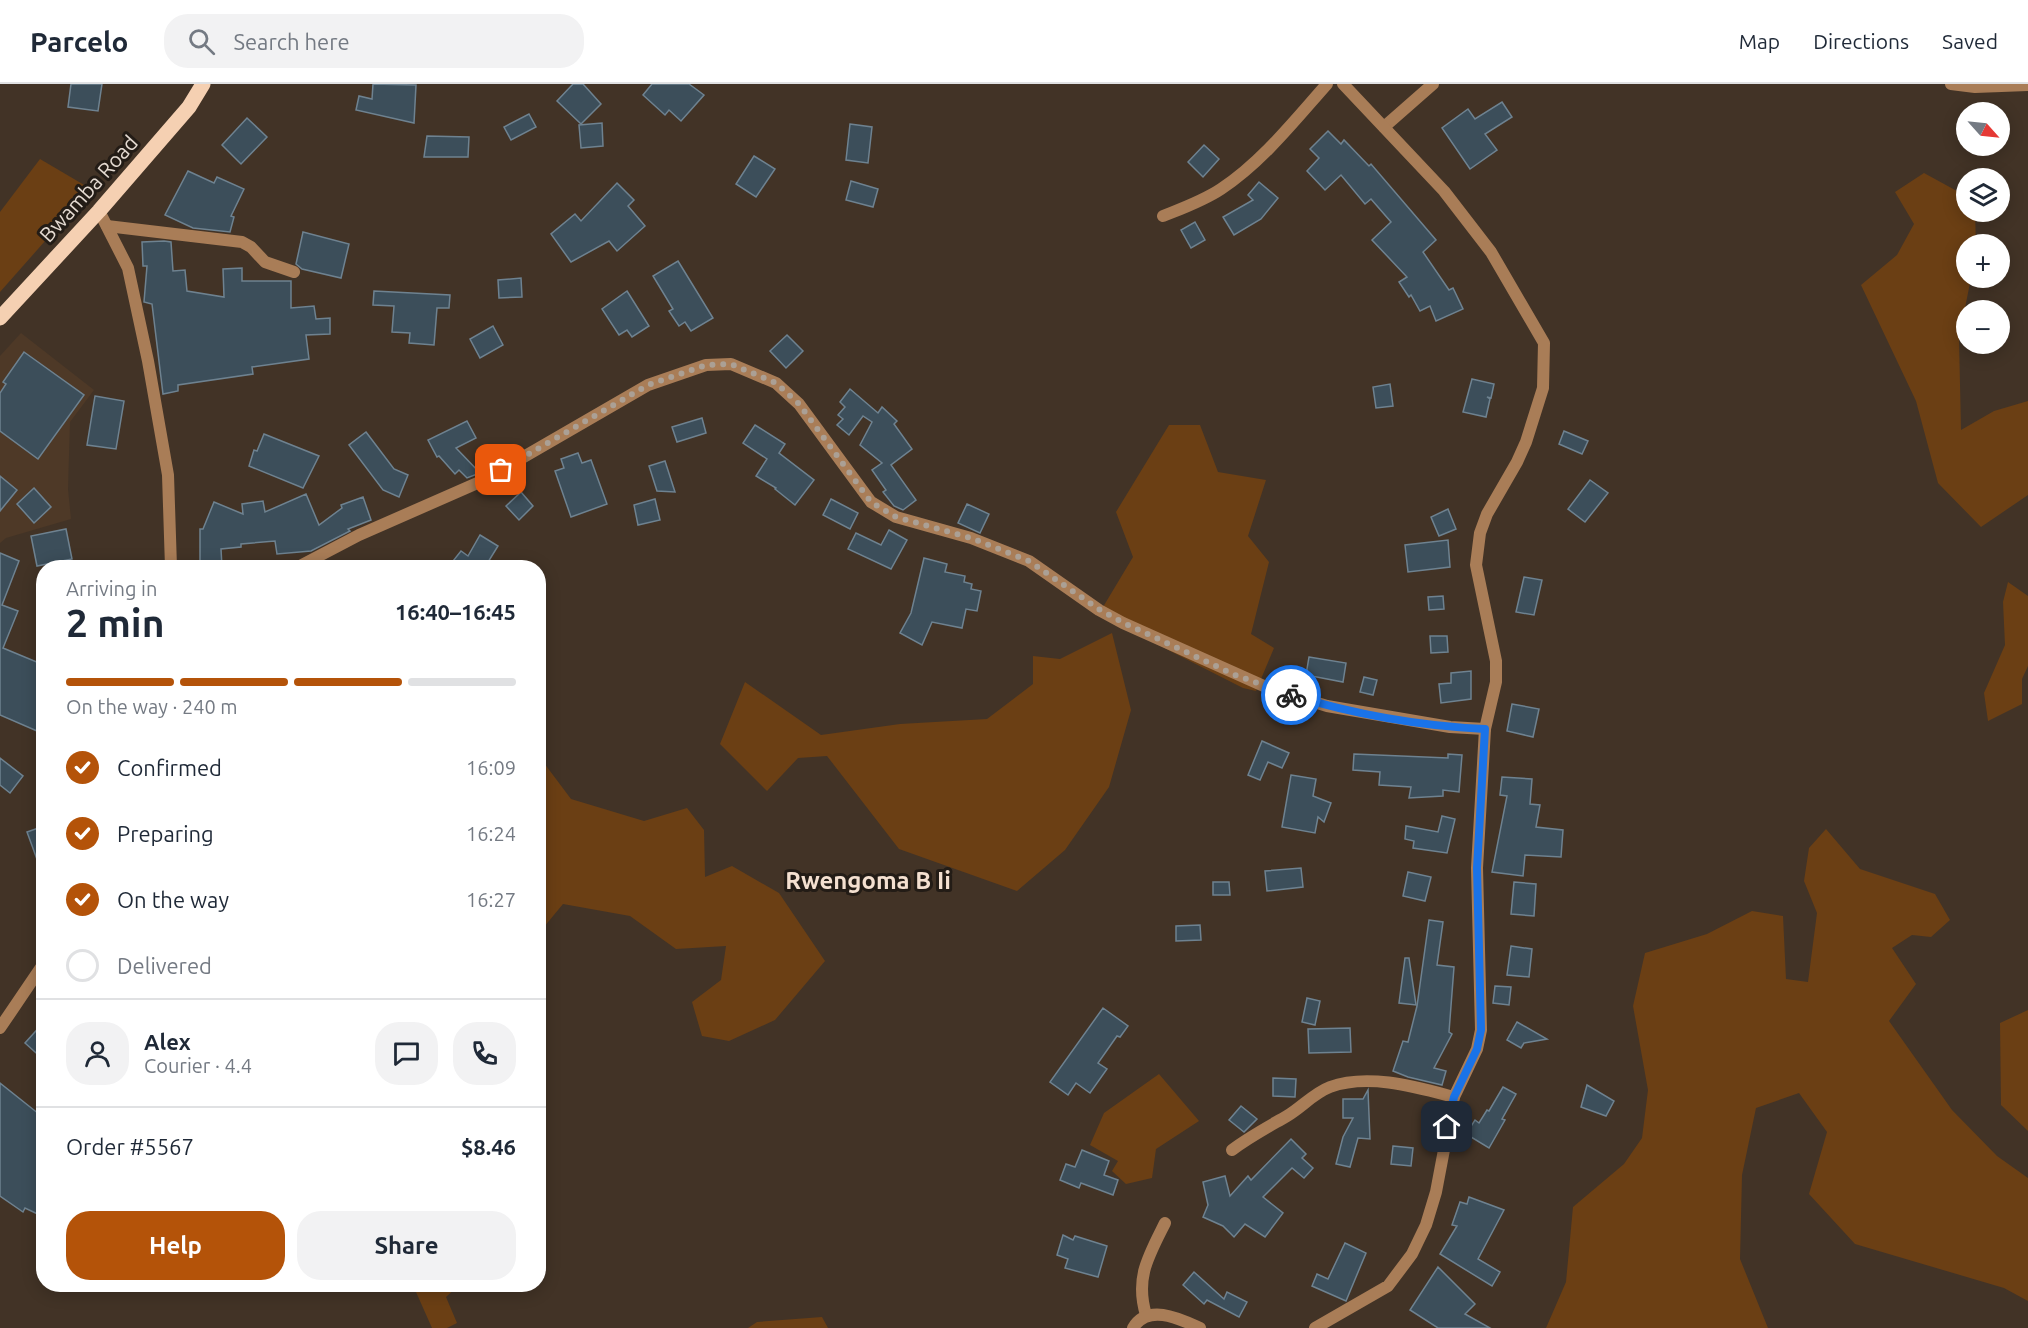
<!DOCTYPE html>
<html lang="en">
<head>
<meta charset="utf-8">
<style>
	:root { --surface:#fff; --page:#f2f2f3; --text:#1f2937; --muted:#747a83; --line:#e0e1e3; --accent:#b45309 }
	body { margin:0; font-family:Ubuntu,sans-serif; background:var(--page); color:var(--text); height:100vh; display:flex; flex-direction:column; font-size:22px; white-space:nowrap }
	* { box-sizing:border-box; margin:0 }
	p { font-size:20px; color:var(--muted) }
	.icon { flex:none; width:33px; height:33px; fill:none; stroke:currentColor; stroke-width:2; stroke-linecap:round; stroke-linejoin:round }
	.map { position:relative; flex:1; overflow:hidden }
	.drawer { position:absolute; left:36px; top:476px; width:510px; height:732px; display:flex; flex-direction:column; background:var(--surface); border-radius:24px; box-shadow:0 3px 15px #0003 }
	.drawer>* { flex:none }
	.needle { width:39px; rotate:117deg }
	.controls { position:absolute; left:1956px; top:18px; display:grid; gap:12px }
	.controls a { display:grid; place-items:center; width:54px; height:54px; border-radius:50%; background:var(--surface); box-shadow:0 3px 15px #0003; font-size:30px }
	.pin { position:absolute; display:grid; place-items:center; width:51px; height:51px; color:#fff; margin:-26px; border-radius:12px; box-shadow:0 3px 9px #0006 }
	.courier { position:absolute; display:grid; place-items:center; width:60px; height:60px; margin:-30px; border:4px solid #1a73e8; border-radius:50%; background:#fff; color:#222; box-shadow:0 2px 8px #0007 }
	.headline em { font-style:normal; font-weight:700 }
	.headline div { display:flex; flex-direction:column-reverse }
	.headline { display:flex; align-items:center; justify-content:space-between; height:102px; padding:0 30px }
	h1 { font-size:39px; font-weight:700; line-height:45px }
	.bar { display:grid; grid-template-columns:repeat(4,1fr); gap:9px 6px; align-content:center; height:72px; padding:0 30px }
	.bar i { height:8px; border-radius:4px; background:var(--line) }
	.bar .current { background:var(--accent) }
	.bar p { grid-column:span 4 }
	.line { display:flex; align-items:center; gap:15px; padding:0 30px; border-top:2px solid var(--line) }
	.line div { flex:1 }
	.round { display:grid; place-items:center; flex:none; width:63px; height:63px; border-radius:24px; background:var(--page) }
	ol { padding:0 30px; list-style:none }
	li { display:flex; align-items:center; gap:18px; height:66px }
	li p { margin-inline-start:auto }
	li .icon { padding:6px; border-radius:50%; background:var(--accent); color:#fff; stroke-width:4 }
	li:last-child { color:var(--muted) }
	li i { width:33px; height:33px; border:3px solid var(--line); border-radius:50% }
	.button { display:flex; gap:12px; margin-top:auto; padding:12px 30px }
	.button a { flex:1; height:69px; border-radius:24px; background:var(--accent); color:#fff; font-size:24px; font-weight:700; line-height:69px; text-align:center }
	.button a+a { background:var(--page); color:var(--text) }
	header { display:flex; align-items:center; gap:36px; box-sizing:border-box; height:84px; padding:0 30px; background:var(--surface); border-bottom:2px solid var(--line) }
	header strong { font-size:28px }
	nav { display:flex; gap:33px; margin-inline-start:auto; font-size:21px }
	.search { width:420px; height:54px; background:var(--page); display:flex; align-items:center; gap:15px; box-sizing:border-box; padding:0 21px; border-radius:24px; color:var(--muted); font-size:22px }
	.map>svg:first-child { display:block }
	.built { fill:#4e3927 }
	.green { fill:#6b3f14 }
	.building { fill:#3c4e5a; stroke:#6e8290; stroke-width:1.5 }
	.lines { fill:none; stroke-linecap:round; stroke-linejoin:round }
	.street { stroke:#a97d57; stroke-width:12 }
	.primary { stroke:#f5d0b2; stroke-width:15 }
	.done { stroke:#aba095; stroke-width:6; stroke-dasharray:0 10.8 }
	.route { stroke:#1a73e8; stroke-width:8 }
	.labels { text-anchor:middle; stroke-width:6; stroke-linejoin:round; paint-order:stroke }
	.street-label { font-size:21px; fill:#e4dad1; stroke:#231c16 }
	.quarter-label { font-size:24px; font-weight:bold; fill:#f4e0d0; stroke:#231c16 }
</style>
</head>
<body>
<header>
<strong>Parcelo</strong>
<div class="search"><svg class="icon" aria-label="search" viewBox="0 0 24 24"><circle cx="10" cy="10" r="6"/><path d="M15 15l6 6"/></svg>Search here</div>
<nav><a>Map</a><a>Directions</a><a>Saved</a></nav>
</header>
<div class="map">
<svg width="2028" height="1244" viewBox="0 0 2028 1244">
	<rect width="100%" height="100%" fill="#423326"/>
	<polygon class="built" points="21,249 94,306 70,338 68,405 71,435 6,454 0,459 0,272"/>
	<g class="green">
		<polygon points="40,75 91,105 0,208 0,128"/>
		<polygon points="1924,89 1966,112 1966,128 1975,128 1976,160 1966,160 1966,194 1971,194 1959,254 1961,346 1994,327 2028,317 2028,411 1981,443 1938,399 1916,317 1861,201 1897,171 1914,140 1895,108"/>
		<polygon points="1169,341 1200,341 1218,388 1266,396 1248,452 1269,478 1251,550 1274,564 1256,607 1243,604 1117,540 1100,528 1133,473 1116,428"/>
		<polygon points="2008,498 2028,512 2028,582 2022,595 2022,620 1988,637 1984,609 2005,561 2003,518"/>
		<polygon points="1112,549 1131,626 1109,703 1065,766 1017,807 899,765 827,672 798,674 767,707 720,660 745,598 821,651 900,640 987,635 1033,600 1033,572 1060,575"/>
		<polygon points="538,671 571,715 644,737 687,724 704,746 705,793 732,782 779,809 825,877 775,936 729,957 702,952 692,918 721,896 726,862 676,865 630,832 563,820 539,849"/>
		<polygon points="1826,745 1860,785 1935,810 1950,836 1931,853 1912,851 1892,864 1916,900 1889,937 1952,1026 1997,1072 2028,1094 2028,1217 2004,1204 1855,1160 1809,1110 1827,1048 1799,1009 1756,1024 1742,1091 1740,1175 1768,1244 1546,1244 1566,1198 1573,1123 1624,1080 1642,1054 1648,1006 1633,922 1645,869 1707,850 1752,827 1783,832 1786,895 1808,898 1817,829 1804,797 1809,764"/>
		<polygon points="2028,926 2028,1047 2001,1021 2000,939"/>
		<polygon points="1159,990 1199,1037 1156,1065 1152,1094 1126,1100 1112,1087 1118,1077 1090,1061 1104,1029"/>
		<polygon points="395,1200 460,1200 446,1213 457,1239 447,1244 432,1244 416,1208"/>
		<polygon points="822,1233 828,1244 748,1244 757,1238"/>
	</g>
	<g class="building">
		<polygon points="71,0 102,0 98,27 68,23"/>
		<polygon points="373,0 416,1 414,39 356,26 359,12 372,15"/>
		<polygon points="573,0 583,0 601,20 581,40 557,17"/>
		<polygon points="652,0 689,0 704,11 681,37 669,26 665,31 643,11"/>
		<polygon points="1502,18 1512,33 1485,50 1497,66 1470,85 1442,44 1468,25 1475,35"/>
		<polygon points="529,30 536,43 511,56 504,43"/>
		<polygon points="247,34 267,53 241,80 222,61"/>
		<polygon points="602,39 603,62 581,64 579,41"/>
		<polygon points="850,40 872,43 868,79 846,76"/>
		<polygon points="1328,47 1341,60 1344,56 1369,82 1371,80 1436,156 1423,168 1449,206 1453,204 1463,225 1436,237 1430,222 1420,227 1411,211 1409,213 1399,198 1407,193 1372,156 1391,138 1371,115 1365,120 1341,91 1325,106 1307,87 1319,74 1310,65"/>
		<polygon points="427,52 469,53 468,73 424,73"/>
		<polygon points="1204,61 1219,75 1203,93 1188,78"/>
		<polygon points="754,72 775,85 756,113 736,100"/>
		<polygon points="188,87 214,99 217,93 244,105 231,132 234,133 230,148 193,144 165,131"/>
		<polygon points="851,97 878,105 873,123 846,116"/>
		<polygon points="1259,98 1278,114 1261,135 1234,151 1223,133 1253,116 1248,111"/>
		<polygon points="617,99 634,116 628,122 645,142 617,167 609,157 571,178 551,150 575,130 581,137"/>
		<polygon points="1195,138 1205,156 1191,164 1181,146"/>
		<polygon points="303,148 349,160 341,194 302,185 296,180"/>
		<polygon points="164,157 171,158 173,187 185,186 187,207 224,213 223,185 242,184 242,197 291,197 291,224 314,222 316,235 330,234 330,250 306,251 309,275 252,283 253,290 178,301 178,307 163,310 152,220 144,218 147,182 143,182 142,158"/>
		<polygon points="678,177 713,234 691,247 685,238 679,242 669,227 673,225 653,192"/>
		<polygon points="521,194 522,213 499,214 498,196"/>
		<polygon points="374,207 450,211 449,224 437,224 434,261 409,259 410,249 392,248 394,222 373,221"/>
		<polygon points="627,207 649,242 632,253 627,246 619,251 602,225"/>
		<polygon points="493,242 503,261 480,274 470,255"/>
		<polygon points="787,251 803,267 786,284 770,267"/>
		<polygon points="24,268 84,311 38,375 0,347 0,309 6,300 3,298"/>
		<polygon points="1472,295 1494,300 1491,314 1487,313 1490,315 1486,333 1463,328"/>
		<polygon points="1390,300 1393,322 1376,324 1373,303"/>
		<polygon points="850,305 878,329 882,323 897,337 894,340 912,365 891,381 916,416 903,426 894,422 883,408 886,406 872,386 882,379 860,361 872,338 863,332 849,351 837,341 843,335 838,331 845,323 840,318"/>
		<polygon points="95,312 124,317 116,365 87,361"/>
		<polygon points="702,334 706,349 677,358 672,343"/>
		<polygon points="467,337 476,354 456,364 480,389 467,394 459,386 455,390 439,372 437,373 428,356"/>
		<polygon points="755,341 785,360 779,369 814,396 795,421 775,405 776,404 756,392 767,375 743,359"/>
		<polygon points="1564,347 1588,357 1582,370 1559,360"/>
		<polygon points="366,348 394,385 408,391 399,413 383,406 349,361"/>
		<polygon points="264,350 319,372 303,404 249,382 254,366 257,367"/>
		<polygon points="578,369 582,379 591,376 607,420 571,433 555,387 564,384 561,375"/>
		<polygon points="665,377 675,408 657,407 649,382"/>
		<polygon points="0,392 17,406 0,427"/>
		<polygon points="1590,396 1608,409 1585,438 1568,425"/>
		<polygon points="34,404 51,423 34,439 17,420"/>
		<polygon points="521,408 533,422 519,436 506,422"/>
		<polygon points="306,410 319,441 342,424 341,421 363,413 371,436 348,445 350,447 311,467 277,470 275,457 241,460 241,463 221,465 222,483 200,483 200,445 203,445 214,418 243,430 242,420 263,417 265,428"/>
		<polygon points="655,415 660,436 638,441 634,421"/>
		<polygon points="831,415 858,429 850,445 823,431"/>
		<polygon points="967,420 989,430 980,449 958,439"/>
		<polygon points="1448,425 1456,445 1439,452 1431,433"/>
		<polygon points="66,445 72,475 37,482 31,452"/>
		<polygon points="889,446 907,456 891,485 848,465 856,449 881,461"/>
		<polygon points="480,451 498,462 485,483 461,483 453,477 461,467 468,472"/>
		<polygon points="1448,456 1450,483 1408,488 1405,461"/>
		<polygon points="0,469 19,477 2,521 18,527 3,564 44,581 44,650 0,631"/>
		<polygon points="924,474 947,480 945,488 965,492 964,498 972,500 971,505 981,507 977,527 966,525 962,544 932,538 922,561 900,549 911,529"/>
		<polygon points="1524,493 1542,496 1534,531 1516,528"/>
		<polygon points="1443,512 1444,525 1429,526 1428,513"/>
		<polygon points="1430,552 1447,552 1448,568 1431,569"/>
		<polygon points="1309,573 1346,579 1343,598 1306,591"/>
		<polygon points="1471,587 1471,615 1441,619 1439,600 1451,599 1451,589"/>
		<polygon points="1364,593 1377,596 1373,611 1360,608"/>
		<polygon points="1512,620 1539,625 1533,653 1507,647"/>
		<polygon points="1262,657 1289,669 1282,684 1268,678 1260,696 1248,691"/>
		<polygon points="1354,670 1448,674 1448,670 1462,671 1459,708 1443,706 1443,712 1409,714 1411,703 1379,701 1380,688 1353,686"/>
		<polygon points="0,674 23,692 10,709 0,701"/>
		<polygon points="1291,691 1316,695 1313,712 1331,719 1324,738 1318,733 1315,749 1282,743"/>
		<polygon points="1502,693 1532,695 1530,720 1540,721 1536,743 1563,746 1561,773 1525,771 1523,792 1492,788 1507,712 1500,711"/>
		<polygon points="1442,732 1455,735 1447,769 1413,764 1414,757 1405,755 1406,742 1438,748"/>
		<polygon points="44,742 44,789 42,789 27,748"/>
		<polygon points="1301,784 1303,803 1267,807 1265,787"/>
		<polygon points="1408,788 1431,793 1425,817 1403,812"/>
		<polygon points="1213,798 1229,798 1230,811 1213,811"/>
		<polygon points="1514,798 1536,800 1534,832 1511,830"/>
		<polygon points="1429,836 1443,838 1437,881 1454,883 1449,948 1452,950 1434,984 1446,987 1442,1001 1408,993 1393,987 1403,957 1408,958 1417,922"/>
		<polygon points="1200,841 1201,856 1176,857 1176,842"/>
		<polygon points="1511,862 1532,865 1529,893 1507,891"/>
		<polygon points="1405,874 1409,874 1416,921 1399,919"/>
		<polygon points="1495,902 1511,903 1509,921 1493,919"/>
		<polygon points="1307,914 1320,917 1315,941 1302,938"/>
		<polygon points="1103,924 1128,942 1120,953 1117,952 1098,979 1107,985 1090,1009 1076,999 1068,1011 1050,998"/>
		<polygon points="44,938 44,976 25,959"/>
		<polygon points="1517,938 1547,955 1524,959 1521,964 1507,956"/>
		<polygon points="1350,944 1351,968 1309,969 1308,945"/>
		<polygon points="1273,994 1296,995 1295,1013 1273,1012"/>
		<polygon points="0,999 44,1034 44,1133 25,1124 23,1128 0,1112"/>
		<polygon points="1587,1001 1614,1017 1606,1032 1581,1023"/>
		<polygon points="1503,1003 1516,1010 1502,1035 1505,1036 1489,1064 1466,1050 1475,1036 1479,1039 1487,1026 1489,1027"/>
		<polygon points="1368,1006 1370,1055 1358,1054 1350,1083 1336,1080 1343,1053 1353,1034 1343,1034 1343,1015 1363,1015"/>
		<polygon points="1241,1022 1257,1035 1244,1048 1229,1036"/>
		<polygon points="1291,1055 1306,1070 1302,1074 1313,1084 1304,1094 1292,1084 1263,1113 1283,1129 1265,1153 1245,1140 1234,1153 1223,1142 1203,1133 1208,1121 1203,1098 1225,1092 1230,1112 1248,1092 1251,1096"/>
		<polygon points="1393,1062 1413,1064 1411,1082 1391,1080"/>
		<polygon points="1082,1066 1109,1077 1104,1091 1118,1096 1113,1111 1081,1099 1079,1104 1060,1096 1066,1080 1075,1083"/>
		<polygon points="1469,1113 1504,1126 1478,1175 1500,1188 1492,1202 1440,1170 1457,1142 1452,1141 1460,1118 1467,1120"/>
		<polygon points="1063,1151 1073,1156 1075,1152 1107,1162 1098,1193 1065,1184 1068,1175 1057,1171"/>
		<polygon points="1345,1159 1366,1169 1346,1217 1312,1202 1317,1190 1328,1195"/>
		<polygon points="1438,1183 1475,1220 1465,1230 1490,1244 1438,1244 1410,1226"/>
		<polygon points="1194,1188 1224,1215 1227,1208 1247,1218 1239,1233 1207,1216 1204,1220 1183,1201"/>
	</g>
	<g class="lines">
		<g class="street">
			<polyline points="1951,0 1975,3 2028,1"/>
			<polyline points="1384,43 1433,0"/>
			<polyline points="99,127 128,184 148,277 168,391 171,483"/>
			<path d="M1163,132C1183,124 1203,117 1221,105C1262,78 1295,36 1327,0"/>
			<polyline points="107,142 242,158 251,163 265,178 294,188"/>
			<polyline points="298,483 359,451 482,397 648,301 706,281 731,280 776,299 799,320 871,418 896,433 971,454 1029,477 1099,526 1123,539 1266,603 1327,622 1450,643 1485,645"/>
			<polyline points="0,944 44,879"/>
			<path d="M1232,1066C1249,1053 1268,1043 1287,1032C1302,1023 1314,1009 1330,1003C1368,989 1416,1003 1454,1013"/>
			<path d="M1146,1231C1135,1194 1148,1173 1165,1139"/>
			<path d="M1133,1244C1148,1219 1180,1235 1200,1244"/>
			<polyline points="1315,1244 1388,1202 1412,1170 1426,1141 1436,1108 1454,1013 1477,965 1481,946 1477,784 1485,645 1496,598 1496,577 1476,481 1480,449 1487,430 1517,378 1526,358 1543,304 1544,259 1491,168 1444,107 1343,0"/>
		</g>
		<polyline class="primary" points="0,234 99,127 189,23 203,0"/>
	</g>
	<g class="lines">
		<polyline class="done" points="501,386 648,301 706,281 731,280 776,299 799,320 871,418 896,433 971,454 1029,477 1100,526 1124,539 1235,591 1291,611"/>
		<path class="route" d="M1291,611C1353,630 1420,642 1485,645L1477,784L1481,946L1477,965L1454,1013L1447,1043"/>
	</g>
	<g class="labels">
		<g class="street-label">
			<text transform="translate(89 105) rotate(-48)" y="7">Bwamba Road</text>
		</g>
		<g class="quarter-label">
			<text x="868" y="805">Rwengoma B Ii</text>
		</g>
	</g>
</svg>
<div class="controls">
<a><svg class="needle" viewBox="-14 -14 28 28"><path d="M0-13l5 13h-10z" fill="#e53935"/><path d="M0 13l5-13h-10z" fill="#747a83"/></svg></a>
<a><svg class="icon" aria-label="layers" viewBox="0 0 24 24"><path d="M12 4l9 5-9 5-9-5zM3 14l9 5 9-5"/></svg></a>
<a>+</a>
<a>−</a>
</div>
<div class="pin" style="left:501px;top:386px;background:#ea580c"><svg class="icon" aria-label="bag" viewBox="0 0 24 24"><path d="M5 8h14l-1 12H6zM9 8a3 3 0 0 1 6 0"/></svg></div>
<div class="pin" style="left:1447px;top:1043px;background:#1f2937"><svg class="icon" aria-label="home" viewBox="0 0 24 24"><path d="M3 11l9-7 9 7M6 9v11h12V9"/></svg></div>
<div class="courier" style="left:1291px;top:611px"><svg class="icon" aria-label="bike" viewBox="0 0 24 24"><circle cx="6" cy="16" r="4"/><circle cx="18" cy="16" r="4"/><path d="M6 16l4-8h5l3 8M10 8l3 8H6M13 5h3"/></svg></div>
<section class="drawer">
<div class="headline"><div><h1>2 min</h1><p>Arriving in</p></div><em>16:40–16:45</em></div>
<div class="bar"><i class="current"></i><i class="current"></i><i class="current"></i><i></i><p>On the way · 240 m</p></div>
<ol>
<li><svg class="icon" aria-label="check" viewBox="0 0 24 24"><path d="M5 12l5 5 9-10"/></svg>Confirmed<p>16:09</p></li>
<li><svg class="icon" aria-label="check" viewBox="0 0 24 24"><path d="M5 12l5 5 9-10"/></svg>Preparing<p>16:24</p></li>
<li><svg class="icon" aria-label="check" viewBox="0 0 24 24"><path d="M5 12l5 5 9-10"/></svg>On the way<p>16:27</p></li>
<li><i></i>Delivered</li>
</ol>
<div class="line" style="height:108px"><a class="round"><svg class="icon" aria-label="person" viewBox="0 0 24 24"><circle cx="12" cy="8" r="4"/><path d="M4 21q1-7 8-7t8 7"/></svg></a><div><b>Alex</b><p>Courier · 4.4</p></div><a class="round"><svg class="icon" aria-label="chat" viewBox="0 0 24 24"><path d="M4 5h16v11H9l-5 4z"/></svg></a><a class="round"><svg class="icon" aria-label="phone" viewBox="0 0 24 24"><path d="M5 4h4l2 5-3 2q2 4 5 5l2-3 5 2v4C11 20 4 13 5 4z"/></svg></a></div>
<div class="line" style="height:78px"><div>Order #5567</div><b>$8.46</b></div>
<div class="button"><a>Help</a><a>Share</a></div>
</section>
</div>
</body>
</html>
